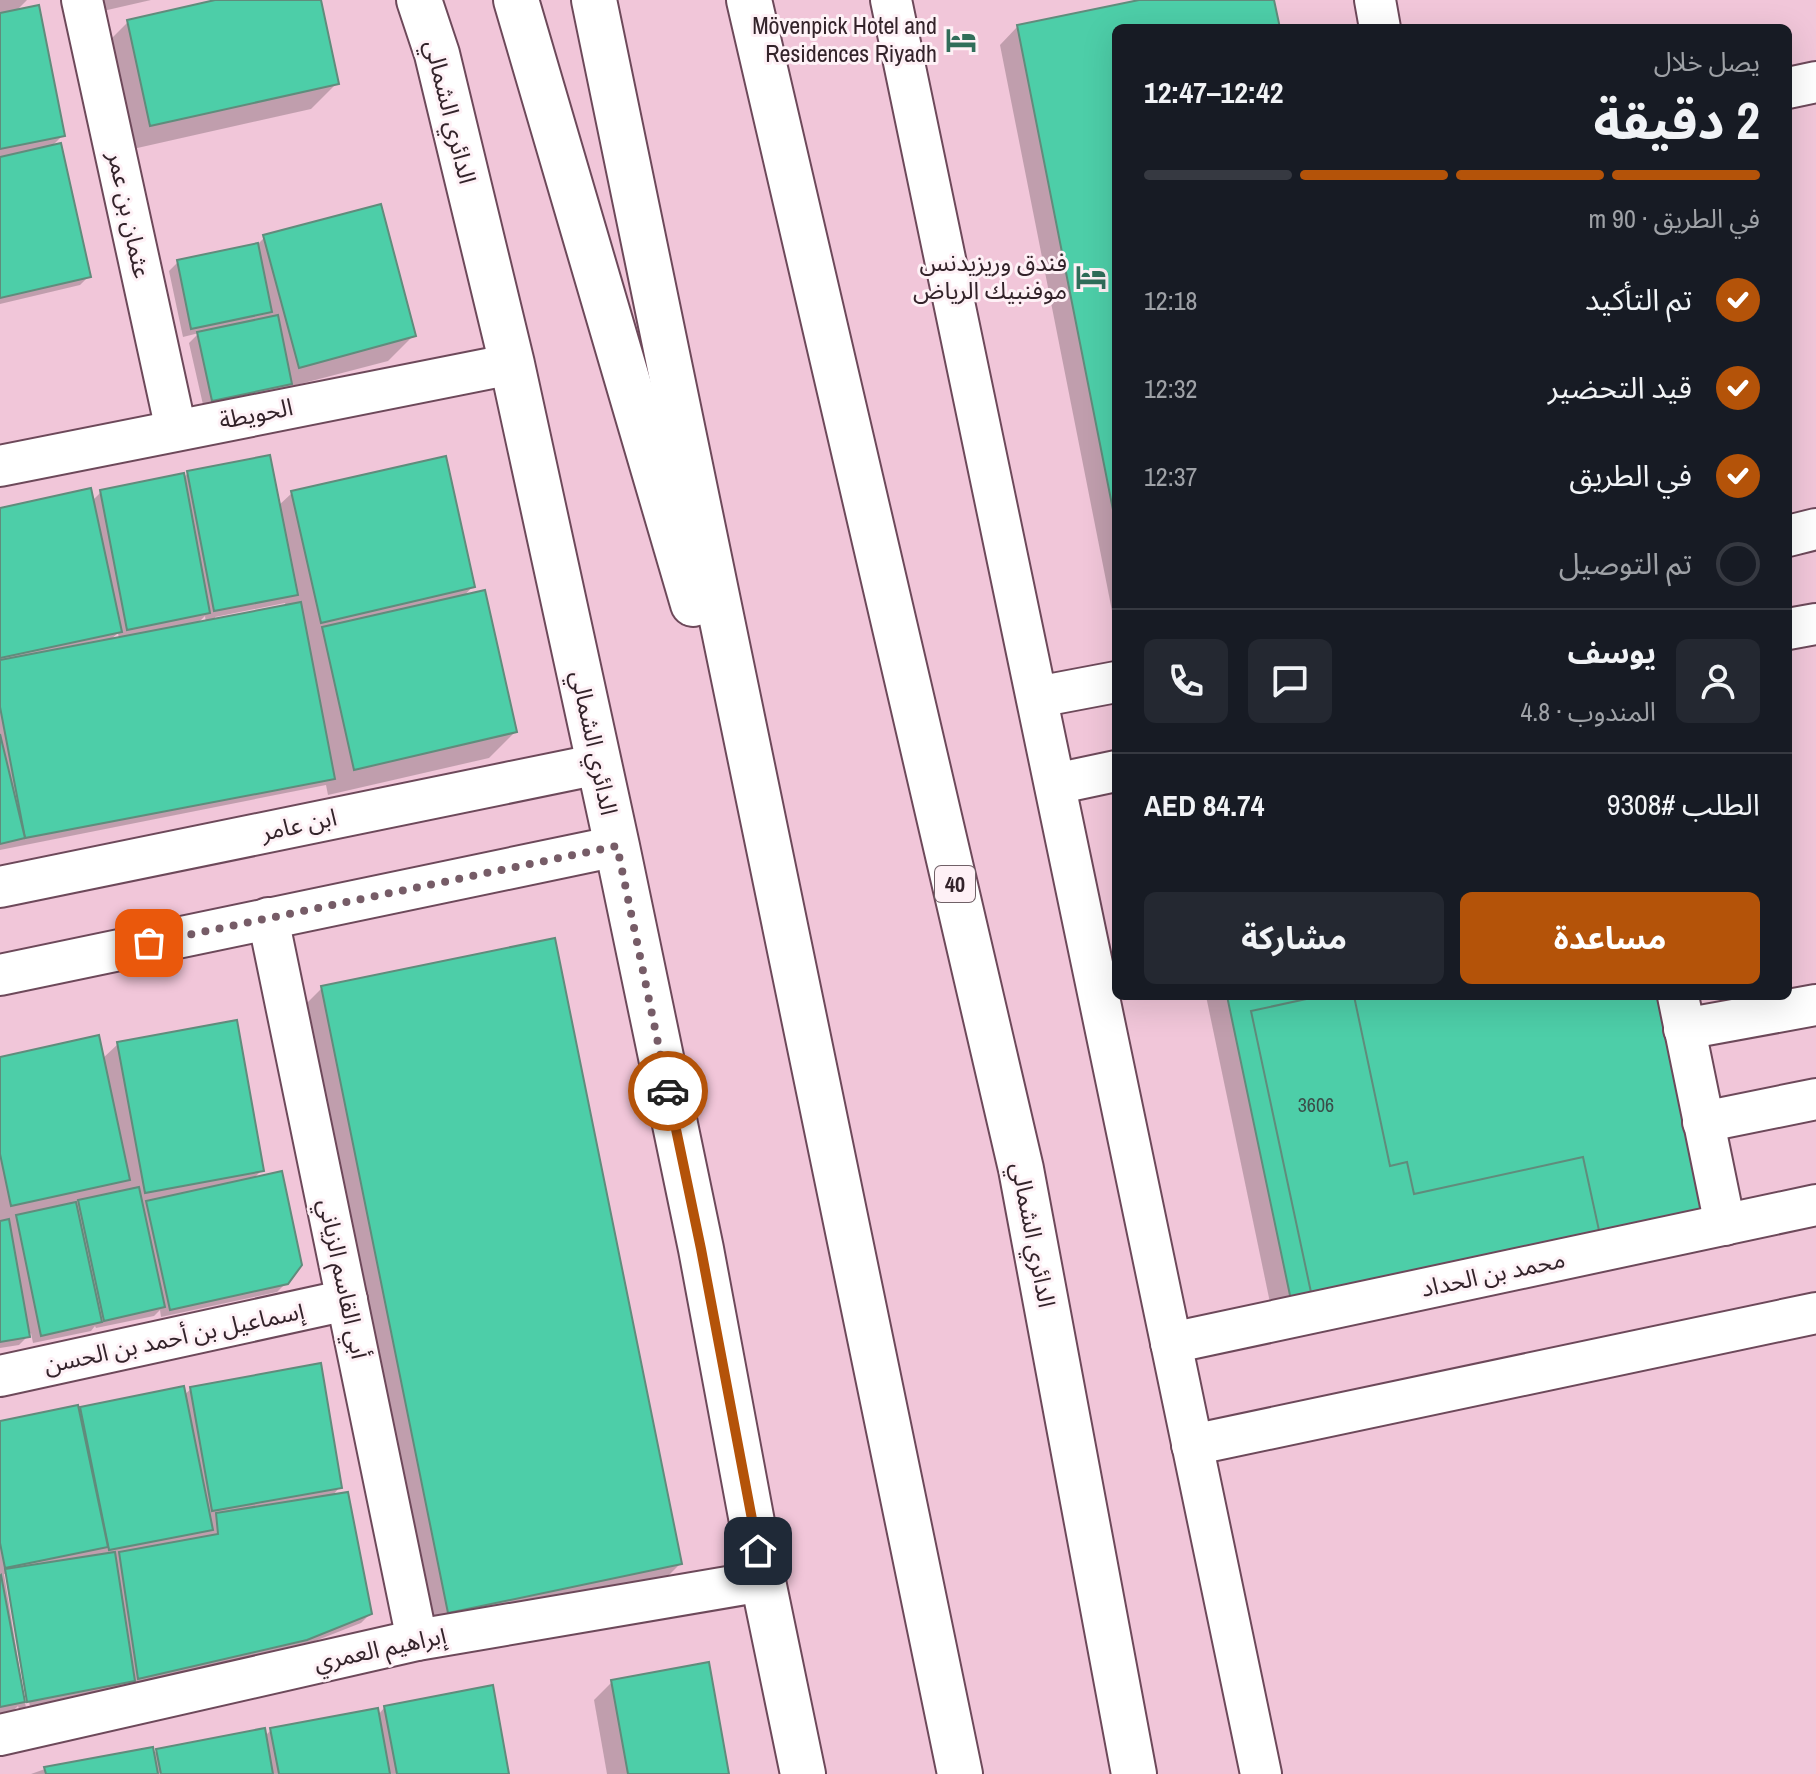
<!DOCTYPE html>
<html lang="ar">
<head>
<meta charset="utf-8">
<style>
	:root { --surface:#171b24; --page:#242831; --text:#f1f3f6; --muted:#9ea1a6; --line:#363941; --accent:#b45309 }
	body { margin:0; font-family:"Archivo Narrow","Noto Sans Arabic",sans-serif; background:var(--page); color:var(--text); direction:rtl; height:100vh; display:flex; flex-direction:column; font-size:30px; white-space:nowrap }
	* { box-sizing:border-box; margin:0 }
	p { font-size:26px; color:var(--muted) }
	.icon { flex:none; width:44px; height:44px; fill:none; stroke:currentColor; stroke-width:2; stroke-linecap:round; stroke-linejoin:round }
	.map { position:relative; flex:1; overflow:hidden; direction:ltr }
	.details { position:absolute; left:1112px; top:24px; width:680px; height:976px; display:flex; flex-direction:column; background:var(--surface); border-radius:12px; box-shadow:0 8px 32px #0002; direction:rtl }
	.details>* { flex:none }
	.pin { position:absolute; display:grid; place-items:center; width:68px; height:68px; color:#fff; margin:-34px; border-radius:16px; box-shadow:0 4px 12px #0006 }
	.courier { position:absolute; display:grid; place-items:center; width:80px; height:80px; margin:-40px; border:6px solid #b45309; border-radius:50%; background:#fff; color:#222; box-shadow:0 2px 10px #0007 }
	.overview em { font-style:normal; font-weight:700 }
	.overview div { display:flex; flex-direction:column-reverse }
	.overview { display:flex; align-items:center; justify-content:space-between; height:136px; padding:0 32px }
	h1 { font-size:52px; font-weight:700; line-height:60px }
	.bar { display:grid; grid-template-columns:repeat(4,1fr); gap:12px 8px; align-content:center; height:96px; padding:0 32px }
	.bar i { height:10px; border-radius:6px; background:var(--line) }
	.bar .current { background:var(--accent) }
	.bar p { grid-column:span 4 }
	.line { display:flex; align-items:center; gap:20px; padding:0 32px; border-top:2px solid var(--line) }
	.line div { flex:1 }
	.round { display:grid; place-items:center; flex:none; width:84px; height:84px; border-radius:12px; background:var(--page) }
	ol { padding:0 32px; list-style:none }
	li { display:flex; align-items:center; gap:24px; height:88px }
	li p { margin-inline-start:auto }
	li .icon { padding:8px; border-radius:50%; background:var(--accent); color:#fff; stroke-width:4 }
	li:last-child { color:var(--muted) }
	li i { width:44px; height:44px; border:4px solid var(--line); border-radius:50% }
	.action { display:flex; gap:16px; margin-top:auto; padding:16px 32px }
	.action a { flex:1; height:92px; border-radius:12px; background:var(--accent); color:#fff; font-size:32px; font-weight:700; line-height:92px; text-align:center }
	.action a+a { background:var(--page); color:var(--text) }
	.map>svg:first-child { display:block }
	.shadow { fill:#0003; fill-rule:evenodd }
	.building { fill:#4dcea8; stroke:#608c7c; stroke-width:2 }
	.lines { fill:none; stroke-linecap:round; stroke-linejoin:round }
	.minor-casing { stroke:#6d495a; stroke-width:44 }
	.major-casing { stroke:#6d495a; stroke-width:48 }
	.highway-casing { stroke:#6d495a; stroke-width:48 }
	.minor { stroke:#fff; stroke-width:40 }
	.major { stroke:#fff; stroke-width:44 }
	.highway { stroke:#fff; stroke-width:44 }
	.done { stroke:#765c67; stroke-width:8; stroke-dasharray:0 14.4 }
	.route { stroke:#b45309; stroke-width:10 }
	.labels { text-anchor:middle; stroke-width:6; stroke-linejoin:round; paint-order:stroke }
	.number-label { font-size:20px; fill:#3a4e4a }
	.shield { fill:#fef1f6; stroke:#706167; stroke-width:2 }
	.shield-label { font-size:22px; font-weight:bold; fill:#33232a }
	.poi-label { font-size:24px; fill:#33232a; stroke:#fef1f6; text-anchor:end }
	.street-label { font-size:24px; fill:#33232a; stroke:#fef1f6 }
</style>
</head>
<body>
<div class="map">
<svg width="1816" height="1774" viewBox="0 0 1816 1774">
	<rect width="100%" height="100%" fill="#f1c6d9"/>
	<g class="shadow">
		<polygon points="0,0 27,0 15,12 63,135 51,147 89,276 80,285 0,304"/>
		<polygon points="101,0 151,0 103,11"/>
		<polygon points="225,0 319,0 337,83 311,109 124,151 102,48 128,22"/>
		<polygon points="1149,0 1272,0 1278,28 1116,28 1116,631 1000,45 1018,26"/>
		<polygon points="265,237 414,335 388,361 204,409 189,343 199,333 183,337 169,271 178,262 257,245"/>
		<path d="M188,473L278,506L292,493L473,586L463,597L515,732L489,758L328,795L326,785L0,850V510L92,501L101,492L183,478ZM285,603L286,607L216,621L215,617ZM205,616L206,623L196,625ZM118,633L119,639L109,641Z"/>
		<polygon points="322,988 680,1564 662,1582 430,1630 304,1006"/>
		<polygon points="1206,996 1669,996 1273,1317"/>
		<polygon points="118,1044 262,1170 252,1180 286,1283 277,1292 161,1317 160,1310 154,1316 96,1328 95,1326 91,1331 33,1343 31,1333 19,1345 0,1348 0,1059 102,1059"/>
		<polygon points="191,1389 340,1487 331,1497 370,1614 361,1623 297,1648 130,1686 130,1684 125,1689 30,1707 8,1574 4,1574 26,1708 19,1709 18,1706 14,1710 0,1713 0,1423 78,1413 81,1409 184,1395"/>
		<polygon points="612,1682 727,1774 607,1774 594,1700"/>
		<polygon points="385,1707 507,1774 31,1774 45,1769 152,1756 157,1750 264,1737 271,1730 378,1715"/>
	</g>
	<g class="building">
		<polygon points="215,0 321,0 339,84 150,126 127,20"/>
		<polygon points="1139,0 1274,0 1280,28 1116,28 1116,525 1017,25"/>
		<polygon points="39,5 65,136 0,149 0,13"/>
		<polygon points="61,143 91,277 0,298 0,157"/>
		<polygon points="381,204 416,336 299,368 263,235"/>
		<polygon points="258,243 272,312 191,329 177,260"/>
		<polygon points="278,315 292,384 212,401 197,332"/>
		<polygon points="270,455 298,595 214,611 187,471"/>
		<polygon points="446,456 475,587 321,623 291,491"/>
		<polygon points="184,473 210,613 127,630 100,490"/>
		<polygon points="91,488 122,632 0,658 0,508"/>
		<polygon points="485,590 517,732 354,770 322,627"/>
		<polygon points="301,602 335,779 25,838 0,707 0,660"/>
		<polygon points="0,734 25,838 0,844"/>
		<polygon points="555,938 682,1564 448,1613 321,986"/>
		<polygon points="1227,996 1671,996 1716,1209 1291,1300"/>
		<polygon points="1320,996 1354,996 1390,1166 1407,1162 1414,1194 1583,1157 1600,1235 1312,1297 1251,1011"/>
		<polygon points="237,1020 264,1171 145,1193 117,1042"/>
		<polygon points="99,1035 130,1180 11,1206 0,1154 0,1057"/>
		<polygon points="282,1171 302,1265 288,1284 170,1310 146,1201"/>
		<polygon points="139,1187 165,1307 104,1321 78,1200"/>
		<polygon points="76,1202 102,1322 41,1336 16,1215"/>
		<polygon points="9,1219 30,1337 0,1342 0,1221"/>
		<polygon points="321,1363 342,1488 212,1511 190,1387"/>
		<polygon points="184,1386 213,1530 109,1550 80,1407"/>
		<polygon points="78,1405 108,1547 5,1568 0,1543 0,1421"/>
		<polygon points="348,1492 372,1614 307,1640 138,1679 119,1552 218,1534 216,1513"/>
		<polygon points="115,1552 135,1681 27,1702 5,1569"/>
		<polygon points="1,1575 25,1702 0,1707 0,1576"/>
		<polygon points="709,1662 729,1774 628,1774 611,1680"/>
		<polygon points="493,1685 509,1774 397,1774 384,1706"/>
		<polygon points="378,1708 390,1774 279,1774 270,1728"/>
		<polygon points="265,1728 273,1774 161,1774 156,1749"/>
		<polygon points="153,1747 158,1774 46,1774 44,1767"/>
	</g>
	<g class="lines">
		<g class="minor-casing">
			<g id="minor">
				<polyline points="82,0 176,430"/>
				<polyline points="891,0 1261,1774"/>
				<polyline points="1375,0 1380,28"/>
				<polyline points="1788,88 1816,82"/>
				<polyline points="0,466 512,364"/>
				<polyline points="1788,536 1816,529"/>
				<polyline points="1788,629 1816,624"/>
				<polyline points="1037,697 1116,682"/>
				<polyline points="1055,784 1116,771"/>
				<polyline points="0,887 599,764"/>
				<polyline points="268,918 417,1640"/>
				<polyline points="0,975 617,846"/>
				<polyline points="1678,996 1725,1225"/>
				<polyline points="1684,1029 1816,1005"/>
				<polyline points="1703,1122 1816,1099"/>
				<polyline points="1171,1343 1816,1205"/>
				<polyline points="0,1376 347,1300"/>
				<polyline points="1192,1445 1816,1313"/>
				<polyline points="0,1735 417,1640 763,1581"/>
			</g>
		</g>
		<g class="major-casing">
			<polyline id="major" points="419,0 437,54 512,364 617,846 701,1249 763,1581 803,1774"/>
		</g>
		<g class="highway-casing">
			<g id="highway">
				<polyline points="516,0 693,604"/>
				<polyline points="594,0 960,1774"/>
				<polyline points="749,0 1021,1169 1134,1774"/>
			</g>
		</g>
		<use href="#minor" class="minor"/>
		<use href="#major" class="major"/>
		<use href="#highway" class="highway"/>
	</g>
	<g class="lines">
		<polyline class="done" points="149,943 617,846 668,1091"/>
		<polyline class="route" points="668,1091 701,1249 758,1551"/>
	</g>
	<defs>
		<g id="hotel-bare" transform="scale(2.4)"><path d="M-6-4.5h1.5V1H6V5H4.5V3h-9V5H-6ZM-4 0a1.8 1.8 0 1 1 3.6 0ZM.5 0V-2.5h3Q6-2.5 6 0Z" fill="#306e5a" stroke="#fef1f6" stroke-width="2.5" paint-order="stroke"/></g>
	</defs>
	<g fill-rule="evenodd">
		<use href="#hotel-bare" x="961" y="40"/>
		<use href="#hotel-bare" x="1091" y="277"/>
	</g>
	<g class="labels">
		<g class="number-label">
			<text x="1316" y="1112">3606</text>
		</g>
		<rect class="shield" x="935" y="866" width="40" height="36" rx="6"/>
		<g class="shield-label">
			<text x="955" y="892">40</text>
		</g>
		<g class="poi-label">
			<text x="937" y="34">Mövenpick Hotel and<tspan x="937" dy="28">Residences Riyadh</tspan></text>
			<text x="1067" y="271">فندق وريزيدنس<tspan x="1067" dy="28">موفنبيك الرياض</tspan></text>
		</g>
		<g class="street-label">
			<text transform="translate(450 112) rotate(76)" y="8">الدائري الشمالي</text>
			<text transform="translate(129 215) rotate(78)" y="8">عثمان بن عمر</text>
			<text transform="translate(256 414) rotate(-11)" y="8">الحويطة</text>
			<text transform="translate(594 743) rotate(78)" y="8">الدائري الشمالي</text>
			<text transform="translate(299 825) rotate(-12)" y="8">ابن عامر</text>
			<text transform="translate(1033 1235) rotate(79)" y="8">الدائري الشمالي</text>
			<text transform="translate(1493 1274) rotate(-12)" y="8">محمد بن الحداد</text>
			<text transform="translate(343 1279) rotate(78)" y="8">أبي القاسم الزياني</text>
			<text transform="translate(174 1338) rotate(-12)" y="8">إسماعيل بن أحمد بن الحسن</text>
			<text transform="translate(380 1649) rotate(-12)" y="8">إبراهيم العمري</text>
		</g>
	</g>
</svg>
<div class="pin" style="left:149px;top:943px;background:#ea580c"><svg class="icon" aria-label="bag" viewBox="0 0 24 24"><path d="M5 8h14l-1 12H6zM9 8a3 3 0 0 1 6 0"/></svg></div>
<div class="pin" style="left:758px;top:1551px;background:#1f2937"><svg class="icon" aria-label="home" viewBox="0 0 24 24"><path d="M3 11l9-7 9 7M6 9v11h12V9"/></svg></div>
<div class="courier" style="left:668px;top:1091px"><svg class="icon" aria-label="car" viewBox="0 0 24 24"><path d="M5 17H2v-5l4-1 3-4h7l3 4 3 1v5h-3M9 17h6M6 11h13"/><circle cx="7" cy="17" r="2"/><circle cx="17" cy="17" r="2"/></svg></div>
<section class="details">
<div class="overview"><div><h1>2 دقيقة</h1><p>يصل خلال</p></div><em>12:42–12:47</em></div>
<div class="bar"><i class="current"></i><i class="current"></i><i class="current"></i><i></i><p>في الطريق · 90 m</p></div>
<ol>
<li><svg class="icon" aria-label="check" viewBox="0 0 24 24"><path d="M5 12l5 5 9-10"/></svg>تم التأكيد<p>12:18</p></li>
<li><svg class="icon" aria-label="check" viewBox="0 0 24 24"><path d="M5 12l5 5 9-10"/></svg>قيد التحضير<p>12:32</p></li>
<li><svg class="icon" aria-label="check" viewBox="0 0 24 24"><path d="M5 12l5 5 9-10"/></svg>في الطريق<p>12:37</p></li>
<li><i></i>تم التوصيل</li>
</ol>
<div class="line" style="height:144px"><a class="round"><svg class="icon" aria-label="person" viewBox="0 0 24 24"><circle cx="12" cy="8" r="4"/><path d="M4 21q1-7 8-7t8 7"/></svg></a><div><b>يوسف</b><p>المندوب · 4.8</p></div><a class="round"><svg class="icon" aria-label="chat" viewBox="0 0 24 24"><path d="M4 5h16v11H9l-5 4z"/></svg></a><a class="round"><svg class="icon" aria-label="phone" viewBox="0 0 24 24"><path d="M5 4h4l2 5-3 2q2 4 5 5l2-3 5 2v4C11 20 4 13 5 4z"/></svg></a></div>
<div class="line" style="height:104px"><div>الطلب #9308</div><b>AED 84.74</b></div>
<div class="action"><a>مساعدة</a><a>مشاركة</a></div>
</section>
</div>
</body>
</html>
